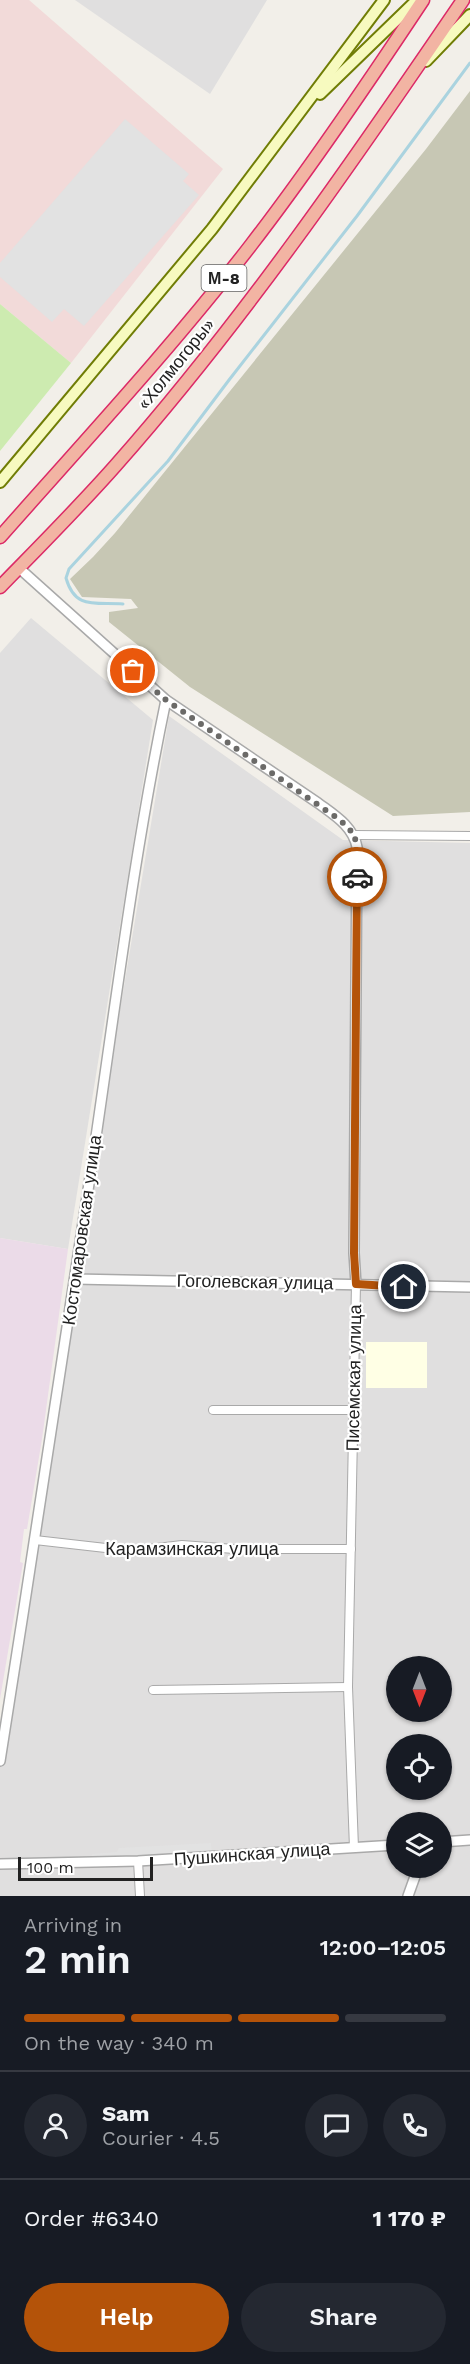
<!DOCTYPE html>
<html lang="en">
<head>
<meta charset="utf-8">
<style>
	:root { --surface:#171b24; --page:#242831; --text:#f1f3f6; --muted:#9ea1a6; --line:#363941; --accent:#b45309 }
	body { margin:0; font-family:"Work Sans",sans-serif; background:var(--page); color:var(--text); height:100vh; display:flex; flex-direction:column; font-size:22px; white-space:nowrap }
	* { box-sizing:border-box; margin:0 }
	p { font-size:20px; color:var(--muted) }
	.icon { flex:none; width:33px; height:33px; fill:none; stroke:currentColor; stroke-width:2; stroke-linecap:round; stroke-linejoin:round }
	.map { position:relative; height:1896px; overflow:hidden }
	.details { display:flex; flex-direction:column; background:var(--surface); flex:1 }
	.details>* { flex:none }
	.needle { width:39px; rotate:180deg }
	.tools { position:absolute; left:386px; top:1656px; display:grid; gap:12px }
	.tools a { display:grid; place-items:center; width:66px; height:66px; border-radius:50%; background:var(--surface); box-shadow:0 2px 4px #0004; font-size:30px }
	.scale { position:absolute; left:18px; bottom:15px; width:135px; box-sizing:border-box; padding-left:6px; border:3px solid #222; border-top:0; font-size:16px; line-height:21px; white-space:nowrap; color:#222; -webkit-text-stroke:4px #fff; paint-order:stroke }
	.pin { position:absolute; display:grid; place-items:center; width:51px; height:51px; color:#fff; margin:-26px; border:3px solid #fff; border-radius:50%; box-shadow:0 2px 6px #0007 }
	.courier { position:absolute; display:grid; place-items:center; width:60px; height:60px; margin:-30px; border:4px solid #b45309; border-radius:50%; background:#fff; color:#222; box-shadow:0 2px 8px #0007 }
	.summary em { font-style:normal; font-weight:600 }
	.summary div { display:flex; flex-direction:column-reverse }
	.summary { display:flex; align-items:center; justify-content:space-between; height:102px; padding:0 24px }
	h1 { font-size:39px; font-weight:600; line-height:45px }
	.bar { display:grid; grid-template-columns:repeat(4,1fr); gap:9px 6px; align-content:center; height:72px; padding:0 24px }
	.bar i { height:8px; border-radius:4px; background:var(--line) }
	.bar .selected { background:var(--accent) }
	.bar p { grid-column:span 4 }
	.line { display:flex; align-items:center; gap:15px; padding:0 24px; border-top:2px solid var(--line) }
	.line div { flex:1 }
	.round { display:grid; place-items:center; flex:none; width:63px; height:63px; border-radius:32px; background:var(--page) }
	.action { display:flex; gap:12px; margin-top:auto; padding:12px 24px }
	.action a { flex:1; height:69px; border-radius:36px; background:var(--accent); color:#fff; font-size:24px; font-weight:600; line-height:69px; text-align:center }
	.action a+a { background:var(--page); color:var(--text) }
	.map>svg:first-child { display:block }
	.residential { fill:#e0dfdf; fill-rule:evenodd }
	.commercial { fill:#f2dad9 }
	.industrial { fill:#ebdbe8 }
	.education { fill:#ffffe5 }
	.construction { fill:#c7c7b4 }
	.grass { fill:#cdebb0 }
	.parking { fill:#e2e2e2 }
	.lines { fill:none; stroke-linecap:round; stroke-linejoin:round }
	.stream { stroke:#aad3df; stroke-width:3 }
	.minor-casing { stroke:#a9a9a9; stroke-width:10 }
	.tertiary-casing { stroke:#a9a9a9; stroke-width:12 }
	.secondary-casing { stroke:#707d05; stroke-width:14 }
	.trunk-casing { stroke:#dc2a67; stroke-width:15 }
	.minor { stroke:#fff; stroke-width:8 }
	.tertiary { stroke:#fff; stroke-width:9 }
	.secondary { stroke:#f7fabf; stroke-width:10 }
	.trunk { stroke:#f2b4a3; stroke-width:12 }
	.done { stroke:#6b6a68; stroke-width:6; stroke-dasharray:0 10.8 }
	.route { stroke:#b45309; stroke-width:8 }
	.labels { text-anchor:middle; stroke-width:4.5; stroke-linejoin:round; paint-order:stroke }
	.shield { fill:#fff; stroke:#646464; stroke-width:1.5 }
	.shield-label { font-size:16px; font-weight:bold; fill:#222 }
	.street-label { font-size:18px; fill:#222; stroke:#fff }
</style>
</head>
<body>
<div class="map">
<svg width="470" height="1896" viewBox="0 0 470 1896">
	<rect width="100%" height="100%" fill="#f2efe9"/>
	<g class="residential">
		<polygon points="75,0 267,0 210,94"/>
		<polygon points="31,618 153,720 68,1249 0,1238 0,653"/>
		<path d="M169,716L343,840L470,843V1896H0V1731ZM396,1666H441V1712H396ZM396,1744H441V1790H396ZM396,1822H441V1868H396Z"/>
	</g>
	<polygon class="commercial" points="0,0 29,0 223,169 71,363 0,304"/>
	<polygon class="industrial" points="0,1238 68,1249 42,1439 27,1529 24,1529 20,1562 23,1563 0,1699"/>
	<rect class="education" x="366" y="1342" width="61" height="46"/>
	<polygon class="construction" points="470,91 470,812 393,816 190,687 109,622 109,612 138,608 131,599 82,597 70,579 93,557 115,533 426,149"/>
	<polygon class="grass" points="0,304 71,363 0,451"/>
	<g class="parking">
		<polygon points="125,119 189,174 183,181 199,195 84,326 64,309 52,322 0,277 0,263"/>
		<polygon points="211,1843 212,1857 93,1862 92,1854 117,1852 119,1848"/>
	</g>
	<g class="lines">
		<path class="stream" d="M123,604C95,602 75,610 66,578L69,569L168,461L229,380L357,216L470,63"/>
		<g class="minor-casing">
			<g id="minor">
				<polyline points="355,835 470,836"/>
				<polyline points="213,1410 353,1410"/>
				<polyline points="35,1540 132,1551 182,1545 234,1549 351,1549"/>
				<polyline points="153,1690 348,1687"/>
				<polyline points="354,1848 348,1687 356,1284"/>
				<polyline points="138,1861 140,1896"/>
			</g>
		</g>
		<g class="tertiary-casing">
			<g id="tertiary">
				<path d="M19,568L166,700L318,803C334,815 353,826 357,847L354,1253L356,1284"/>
				<polyline points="75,1279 470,1287"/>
				<path d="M0,1761C31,1562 63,1363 92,1164C115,1009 134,853 166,700"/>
				<polyline points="441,1842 470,1840"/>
				<polyline points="0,1864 138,1861 396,1845"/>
				<polyline points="408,1896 418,1868"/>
			</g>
		</g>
		<g class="secondary-casing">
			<g id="secondary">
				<polyline points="426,61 470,15"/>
				<polyline points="320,94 417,0"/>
				<polyline points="0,482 212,229 384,0"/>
			</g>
		</g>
		<g class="trunk-casing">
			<g id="trunk">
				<path d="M0,537C85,441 173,346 251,245C312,166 368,83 423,0"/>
				<path d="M0,587C39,547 79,507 116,465C244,320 354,160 463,0"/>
			</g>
		</g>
		<use href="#minor" class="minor"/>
		<use href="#tertiary" class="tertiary"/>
		<use href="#secondary" class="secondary"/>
		<use href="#trunk" class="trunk"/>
	</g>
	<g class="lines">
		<polyline class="done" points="133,671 166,700 340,820 355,835 357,877"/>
		<polyline class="route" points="357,877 354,1253 356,1284 404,1287"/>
	</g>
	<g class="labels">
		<rect class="shield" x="201.5" y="265" width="45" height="26" rx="4.5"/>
		<g class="shield-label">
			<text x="224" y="284">М-8</text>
		</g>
		<g class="street-label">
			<text transform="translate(176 364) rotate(-51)" y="6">«Холмогоры»</text>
			<text transform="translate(82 1230) rotate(-82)" y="6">Костомаровская улица</text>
			<text transform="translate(255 1282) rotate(1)" y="6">Гоголевская улица</text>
			<text transform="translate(354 1378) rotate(-89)" y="6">Писемская улица</text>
			<text x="192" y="1555">Карамзинская улица</text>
			<text transform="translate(252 1854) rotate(-4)" y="6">Пушкинская улица</text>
		</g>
	</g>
</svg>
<div class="tools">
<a><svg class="needle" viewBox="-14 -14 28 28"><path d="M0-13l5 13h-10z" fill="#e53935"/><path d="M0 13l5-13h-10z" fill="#9ea1a6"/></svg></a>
<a><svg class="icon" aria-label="locate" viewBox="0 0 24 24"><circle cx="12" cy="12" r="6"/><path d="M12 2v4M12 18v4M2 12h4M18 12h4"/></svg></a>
<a><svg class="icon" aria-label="layers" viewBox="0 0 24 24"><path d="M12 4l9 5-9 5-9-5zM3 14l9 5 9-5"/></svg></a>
</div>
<div class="scale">100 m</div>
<div class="pin" style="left:133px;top:671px;background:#ea580c"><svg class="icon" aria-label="bag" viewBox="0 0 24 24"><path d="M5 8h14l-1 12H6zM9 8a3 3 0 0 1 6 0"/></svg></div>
<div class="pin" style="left:404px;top:1287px;background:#1f2937"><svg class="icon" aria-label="home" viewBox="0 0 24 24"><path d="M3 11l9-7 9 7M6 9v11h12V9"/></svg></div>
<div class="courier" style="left:357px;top:877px"><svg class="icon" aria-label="car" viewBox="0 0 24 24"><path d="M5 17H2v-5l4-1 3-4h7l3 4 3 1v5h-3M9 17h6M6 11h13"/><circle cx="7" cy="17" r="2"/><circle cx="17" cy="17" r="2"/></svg></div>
</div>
<section class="details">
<div class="summary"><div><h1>2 min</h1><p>Arriving in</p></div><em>12:00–12:05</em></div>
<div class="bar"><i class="selected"></i><i class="selected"></i><i class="selected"></i><i></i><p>On the way · 340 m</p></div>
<div class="line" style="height:108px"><a class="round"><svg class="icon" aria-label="person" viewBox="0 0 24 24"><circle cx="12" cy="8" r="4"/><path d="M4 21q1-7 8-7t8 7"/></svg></a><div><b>Sam</b><p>Courier · 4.5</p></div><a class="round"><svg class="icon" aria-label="chat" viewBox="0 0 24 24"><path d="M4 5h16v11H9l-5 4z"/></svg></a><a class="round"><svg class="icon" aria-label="phone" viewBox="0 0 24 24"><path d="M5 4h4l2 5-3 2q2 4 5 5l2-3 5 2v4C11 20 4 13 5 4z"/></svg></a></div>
<div class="line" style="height:78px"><div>Order #6340</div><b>1 170 ₽</b></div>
<div class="action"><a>Help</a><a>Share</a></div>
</section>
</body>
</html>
